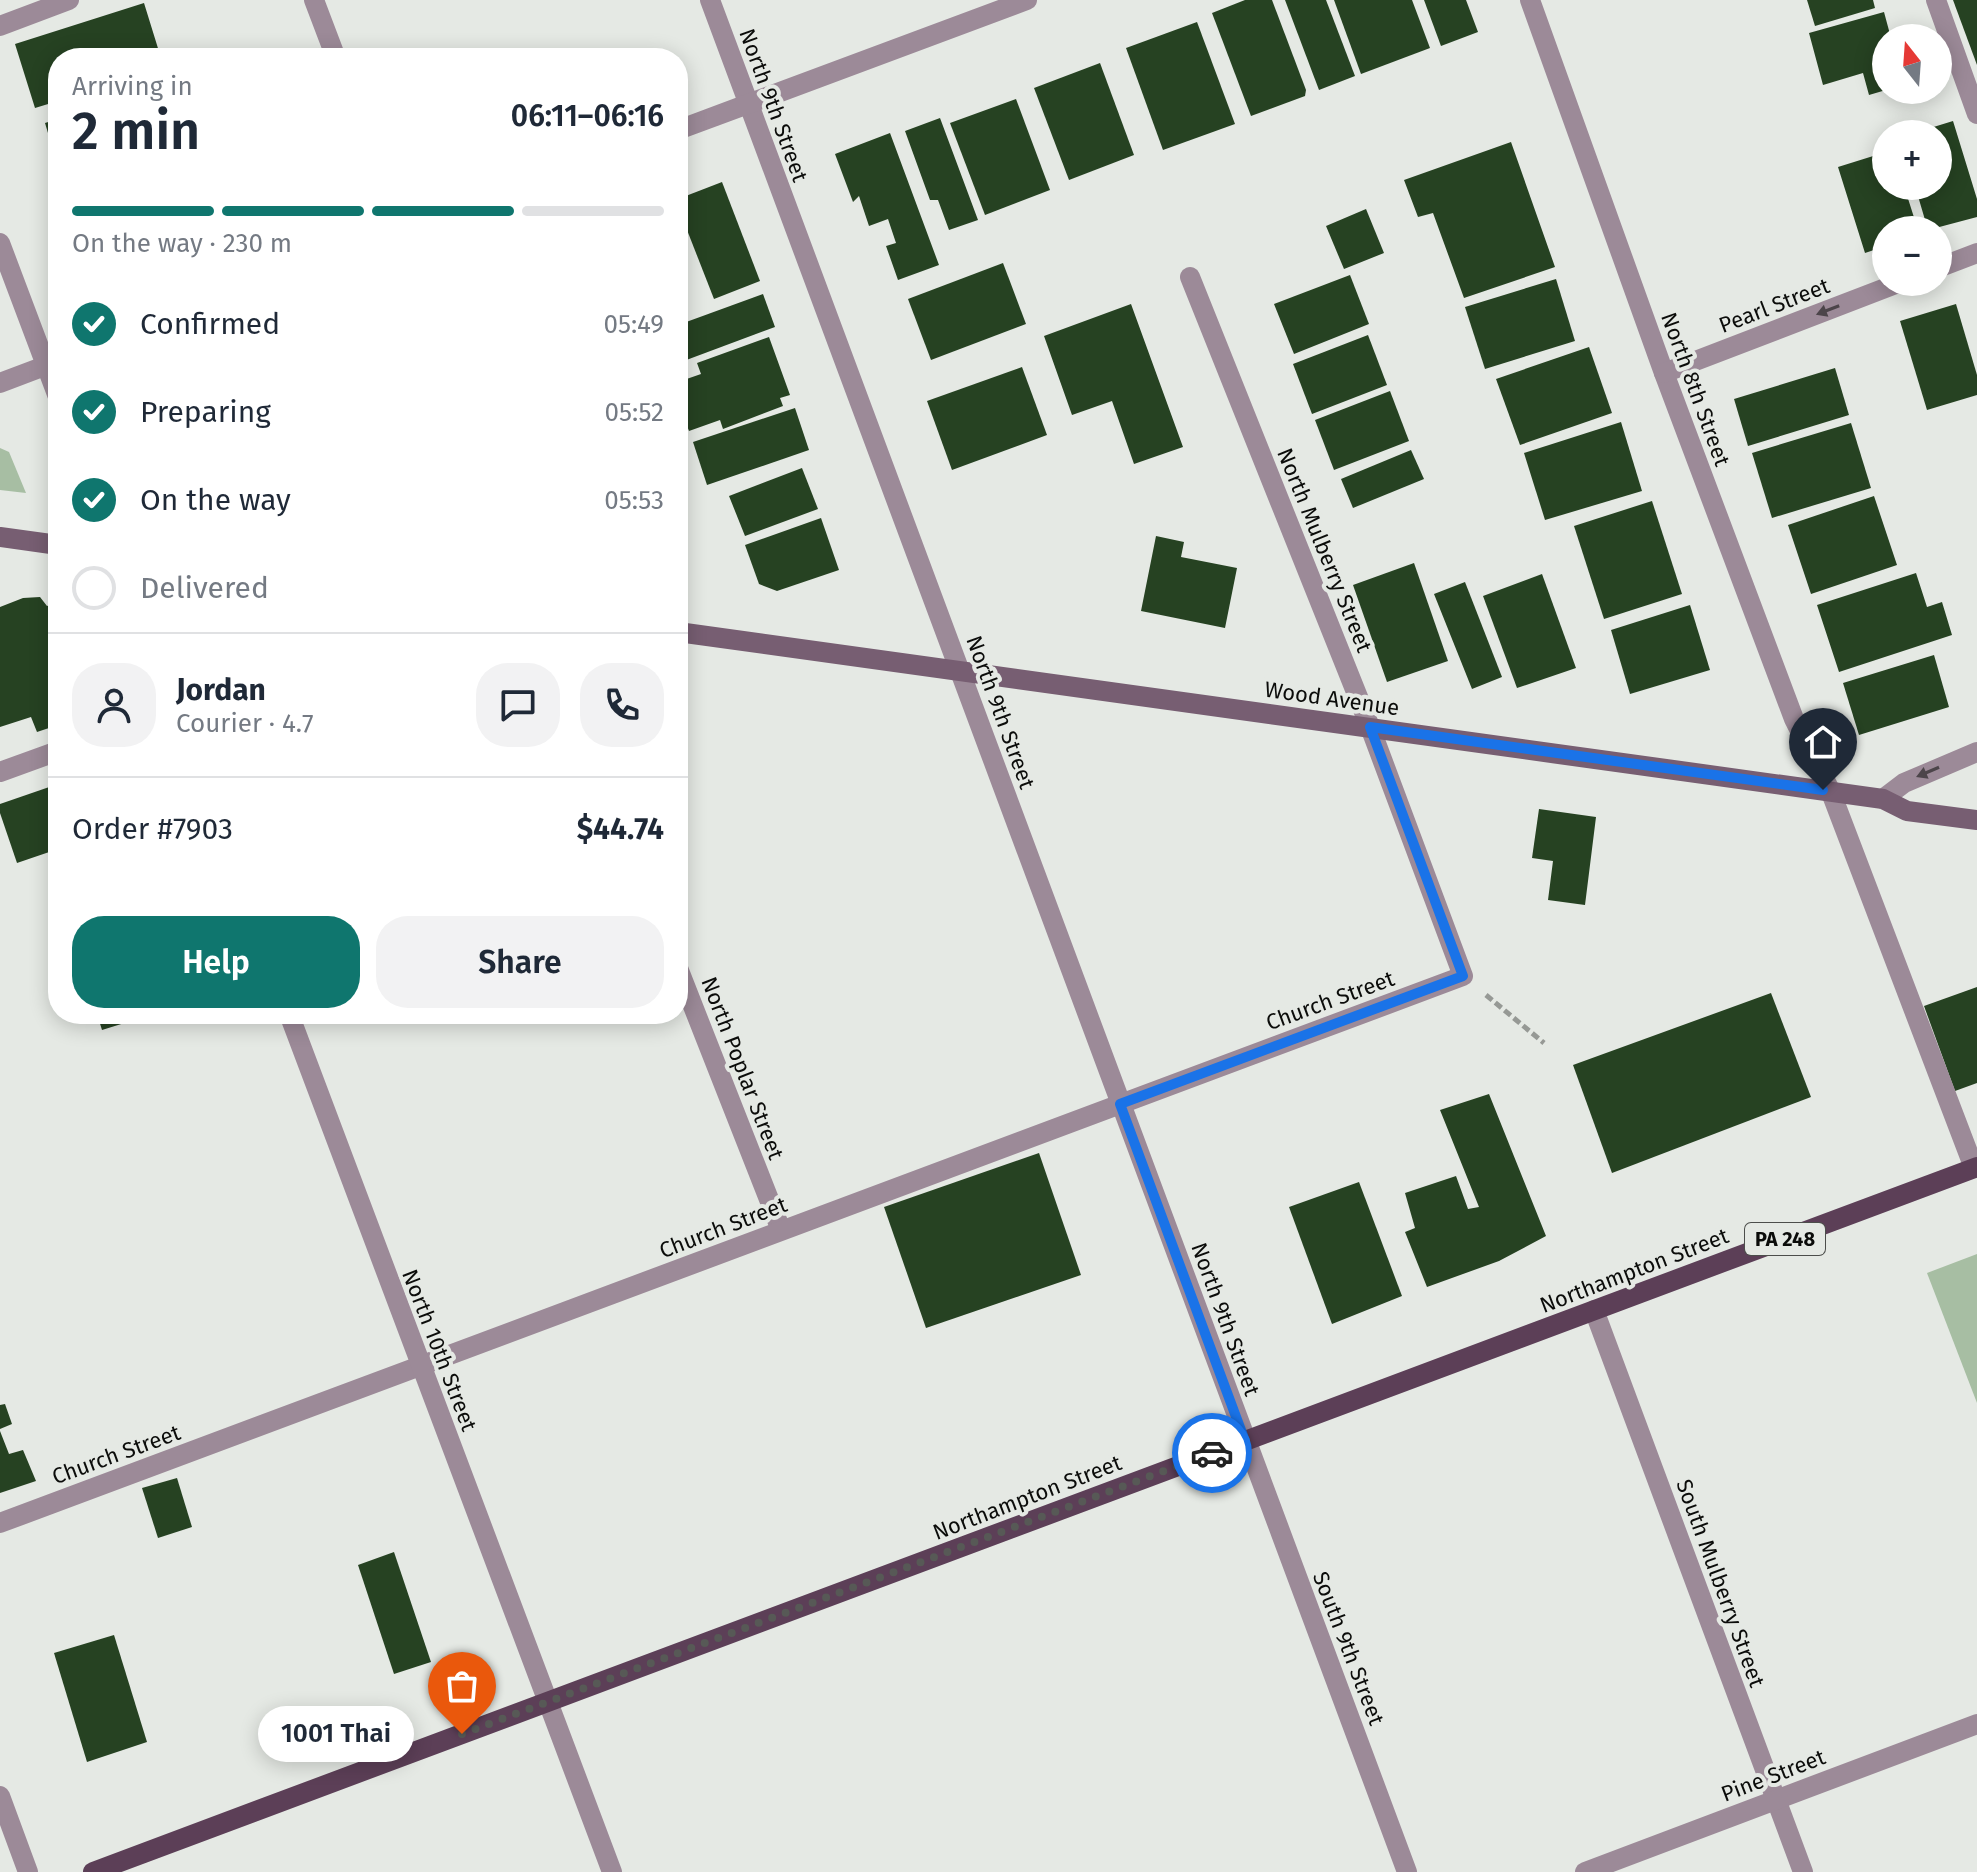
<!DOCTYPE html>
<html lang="en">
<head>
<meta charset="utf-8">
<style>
	:root { --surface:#fff; --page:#f2f2f3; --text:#1f2937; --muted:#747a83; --line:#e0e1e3; --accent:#0f766e }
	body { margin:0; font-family:"Fira Sans",sans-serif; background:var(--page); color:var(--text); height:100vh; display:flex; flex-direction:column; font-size:30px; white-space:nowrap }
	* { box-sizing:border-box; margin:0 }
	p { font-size:26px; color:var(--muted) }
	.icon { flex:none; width:44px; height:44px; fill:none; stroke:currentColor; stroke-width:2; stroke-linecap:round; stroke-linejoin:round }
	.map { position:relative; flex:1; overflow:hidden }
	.sheet { position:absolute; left:48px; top:48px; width:640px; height:976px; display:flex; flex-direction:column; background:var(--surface); border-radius:32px; box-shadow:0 4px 20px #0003 }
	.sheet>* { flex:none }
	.needle { width:52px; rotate:343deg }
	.controls { position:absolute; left:1872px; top:24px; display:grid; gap:16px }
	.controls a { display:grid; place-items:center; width:80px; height:80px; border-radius:50%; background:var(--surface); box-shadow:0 4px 20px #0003; font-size:40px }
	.pin { position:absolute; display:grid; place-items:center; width:68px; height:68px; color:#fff; margin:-82px -34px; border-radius:50% 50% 50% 0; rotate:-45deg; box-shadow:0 0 8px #0007 }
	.pin .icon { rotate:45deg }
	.courier { position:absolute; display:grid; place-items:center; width:80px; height:80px; margin:-40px; border:6px solid #1a73e8; border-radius:50%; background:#fff; color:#222; box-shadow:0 2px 10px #0007 }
	.bubble { position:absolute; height:56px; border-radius:28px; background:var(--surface); box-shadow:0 4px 20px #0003; font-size:26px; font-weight:600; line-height:56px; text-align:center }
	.overview em { font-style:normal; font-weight:600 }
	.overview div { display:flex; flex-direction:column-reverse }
	.overview { display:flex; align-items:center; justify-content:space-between; height:136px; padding:0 24px }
	h1 { font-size:52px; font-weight:600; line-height:60px }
	.bar { display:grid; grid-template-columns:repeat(4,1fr); gap:12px 8px; align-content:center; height:96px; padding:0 24px }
	.bar i { height:10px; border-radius:6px; background:var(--line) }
	.bar .selected { background:var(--accent) }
	.bar p { grid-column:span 4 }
	.line { display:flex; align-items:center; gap:20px; padding:0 24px; border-top:2px solid var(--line) }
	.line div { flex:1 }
	.round { display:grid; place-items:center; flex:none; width:84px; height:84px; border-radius:32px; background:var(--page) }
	ol { padding:0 24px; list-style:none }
	li { display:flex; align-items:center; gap:24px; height:88px }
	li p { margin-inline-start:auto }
	li .icon { padding:8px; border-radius:50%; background:var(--accent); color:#fff; stroke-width:4 }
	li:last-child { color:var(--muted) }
	li i { width:44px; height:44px; border:4px solid var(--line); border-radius:50% }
	.action { display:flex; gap:16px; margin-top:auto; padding:16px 24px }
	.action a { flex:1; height:92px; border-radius:32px; background:var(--accent); color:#fff; font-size:32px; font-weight:600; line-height:92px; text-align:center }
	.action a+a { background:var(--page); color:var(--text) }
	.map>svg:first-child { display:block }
	.green { fill:#a7bea3 }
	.building { fill:#264222 }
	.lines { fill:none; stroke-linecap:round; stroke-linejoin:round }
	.path { stroke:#969995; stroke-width:5; stroke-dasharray:8 4; stroke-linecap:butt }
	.service { stroke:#9c8a98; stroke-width:20 }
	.pedestrian { stroke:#9c8a98; stroke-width:20 }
	.minor { stroke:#9c8a98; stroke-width:20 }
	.tertiary { stroke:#9c8a98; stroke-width:20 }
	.secondary { stroke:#775e72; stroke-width:20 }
	.primary { stroke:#5c3f57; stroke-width:20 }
	.oneway { fill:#4c454a }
	.done { stroke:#575956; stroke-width:8; stroke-dasharray:0 14.4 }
	.route { stroke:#1a73e8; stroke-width:10 }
	.labels { text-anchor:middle; stroke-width:8; stroke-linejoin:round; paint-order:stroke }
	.shield { fill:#e5e9e4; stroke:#4c4e4b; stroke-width:2 }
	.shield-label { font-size:20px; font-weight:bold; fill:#0b0c0a }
	.street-label { font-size:22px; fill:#0b0c0a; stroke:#e5e9e4 }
</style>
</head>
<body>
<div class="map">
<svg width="1977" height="1872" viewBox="0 0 1977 1872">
	<rect width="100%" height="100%" fill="#e5e9e4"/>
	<g class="green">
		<polygon points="0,448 9,452 26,493 0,490"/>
		<polygon points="1977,1254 1977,1403 1927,1273"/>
	</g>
	<g class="building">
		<polygon points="1245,0 1272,0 1306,90 1305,96 1251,116 1212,13"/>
		<polygon points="1285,0 1326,0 1355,76 1319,90"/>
		<polygon points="1334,0 1412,0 1430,48 1361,74"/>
		<polygon points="1424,0 1466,0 1478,32 1441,46"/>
		<polygon points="1807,0 1873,0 1875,8 1815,26"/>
		<polygon points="1953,0 1977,0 1977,65"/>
		<polygon points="144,3 161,58 58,58 58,101 35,108 15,44"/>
		<polygon points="1884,12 1891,38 1886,38 1886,90 1869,95 1863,73 1823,85 1809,33"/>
		<polygon points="1197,22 1235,124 1163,150 1126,48"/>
		<polygon points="1100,63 1134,155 1069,180 1034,88"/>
		<polygon points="1016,99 1050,190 985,215 950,123"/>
		<polygon points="940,118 978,220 949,230 938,200 930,200 905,131"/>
		<polygon points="58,119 58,163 57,163 45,123"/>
		<polygon points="1953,121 1977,199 1977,217 1928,230 1915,186 1938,186 1938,134 1914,133"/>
		<polygon points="890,133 939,265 898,280 886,246 896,243 888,219 869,226 859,196 853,202 835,154"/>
		<polygon points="1511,142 1555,267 1464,298 1433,213 1418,217 1404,180"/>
		<polygon points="1886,152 1886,186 1904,186 1918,230 1886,230 1886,246 1865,253 1838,167"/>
		<polygon points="722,182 760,281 714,299 678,207 678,199"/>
		<polygon points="1366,209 1384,253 1344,269 1326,226"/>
		<polygon points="1003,263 1026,324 931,360 908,299"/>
		<polygon points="1350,275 1369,324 1294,354 1274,304"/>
		<polygon points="1556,279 1575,341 1485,369 1465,307"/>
		<polygon points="763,294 775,327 681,362 678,354 678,325"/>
		<polygon points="1131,304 1183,447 1134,464 1112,401 1072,415 1044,336"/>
		<polygon points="1956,304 1977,375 1977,395 1927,410 1900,321"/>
		<polygon points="1368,335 1387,385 1312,414 1293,364"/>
		<polygon points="769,337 790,395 780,398 783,406 723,429 720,420 689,431 678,402 678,382 701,374 697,363"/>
		<polygon points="1589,347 1612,413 1520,445 1496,379"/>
		<polygon points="1022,367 1047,435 952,470 927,401"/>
		<polygon points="1835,368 1849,415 1748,446 1734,399"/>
		<polygon points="1390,391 1409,441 1334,470 1315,420"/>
		<polygon points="795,408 809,450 707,485 693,442"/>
		<polygon points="1621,422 1642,491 1545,520 1524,453"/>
		<polygon points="1851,423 1871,488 1772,518 1752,453"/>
		<polygon points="1411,450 1424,479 1353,508 1341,479"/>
		<polygon points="802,468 818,509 745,536 729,496"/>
		<polygon points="1874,496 1897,565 1811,594 1788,525"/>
		<polygon points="1652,501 1682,594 1604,619 1574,526"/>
		<polygon points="821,518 839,570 777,591 759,584 745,545"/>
		<polygon points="1156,536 1184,542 1181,557 1237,568 1225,628 1141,611"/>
		<polygon points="1414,563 1448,661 1387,682 1353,585"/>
		<polygon points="1916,573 1927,607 1942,602 1952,635 1839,672 1817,605"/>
		<polygon points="1542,574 1576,668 1517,688 1483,596"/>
		<polygon points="1465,582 1502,677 1472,689 1434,594"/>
		<polygon points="40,597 47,606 55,603 58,607 58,725 37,732 31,717 0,727 0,607 23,598"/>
		<polygon points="1690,605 1710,670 1630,694 1611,630"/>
		<polygon points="1934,655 1949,707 1859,735 1843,683"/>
		<polygon points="58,784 58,849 17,863 0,813 0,804"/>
		<polygon points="1539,809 1596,817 1585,905 1548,900 1553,861 1532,858"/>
		<polygon points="1977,987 1977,1083 1955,1091 1924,1006"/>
		<polygon points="1771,993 1811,1097 1612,1173 1573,1065"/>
		<polygon points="97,1014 182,1014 163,1022 147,1016 102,1030"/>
		<polygon points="1489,1094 1546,1236 1499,1261 1427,1287 1405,1232 1415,1228 1405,1193 1456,1176 1468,1209 1479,1207 1440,1110"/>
		<polygon points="1039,1153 1081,1275 926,1328 884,1207"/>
		<polygon points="1359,1182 1402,1296 1332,1324 1289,1207"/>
		<polygon points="5,1404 12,1424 0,1429 0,1405"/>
		<polygon points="0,1431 9,1454 23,1450 36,1481 0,1493"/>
		<polygon points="177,1478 192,1527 158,1538 142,1488"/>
		<polygon points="394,1552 431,1662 394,1674 358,1565"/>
		<polygon points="114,1635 147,1742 87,1762 54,1653"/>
	</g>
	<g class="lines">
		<polyline class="path" points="1486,995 1544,1043"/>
		<g class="service">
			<polyline points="314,0 336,58"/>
			<polyline points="1936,0 1977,114"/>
			<polyline points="0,26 69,0"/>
			<polyline points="0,772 58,751"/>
			<polyline points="678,968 781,1230"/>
			<polyline points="1594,1310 1803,1872"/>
			<polyline points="0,1523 1463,976 1370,727"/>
			<polyline points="1585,1872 1977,1724"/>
		</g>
		<polyline class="pedestrian" points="1830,790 1974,1168"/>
		<g class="minor">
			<polyline points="710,0 1407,1872"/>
			<polyline points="1530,0 1664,373 1794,719 1830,790"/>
			<polyline points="678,130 1027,0"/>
			<polyline points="0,243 58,397"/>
			<polyline points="1938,268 1977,253"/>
			<polyline points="1190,277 1370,727"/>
			<polyline points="1664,373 1901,282"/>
			<polyline points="0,383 58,361"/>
			<polyline points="0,1796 28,1872"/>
		</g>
		<g class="tertiary">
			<polyline points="1883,799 1904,783 1977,752"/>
			<polyline points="289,1014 612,1872"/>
		</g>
		<g class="secondary">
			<polyline points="0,537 58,545"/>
			<polyline points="678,632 1883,799 1907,811 1977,820"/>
		</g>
		<polyline class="primary" points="93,1872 1977,1167"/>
	</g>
	<defs><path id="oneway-solid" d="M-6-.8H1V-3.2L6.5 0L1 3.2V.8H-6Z" transform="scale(2)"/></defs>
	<g class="oneway">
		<use href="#oneway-solid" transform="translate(1828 310) rotate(159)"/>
		<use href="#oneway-solid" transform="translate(1928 772) rotate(157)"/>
	</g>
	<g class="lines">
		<polyline class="done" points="462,1734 1212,1453"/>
		<polyline class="route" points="1212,1453 1245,1441 1120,1104 1463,976 1370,727 1823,790"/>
	</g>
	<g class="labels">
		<rect class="shield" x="1745" y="1223" width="80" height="32" rx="6"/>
		<g class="shield-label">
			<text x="1785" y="1246">PA 248</text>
		</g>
		<g class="street-label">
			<text transform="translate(774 105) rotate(70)" y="8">North 9th Street</text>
			<text transform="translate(1774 305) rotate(-21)" y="8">Pearl Street</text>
			<text transform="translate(1696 389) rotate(70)" y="8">North 8th Street</text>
			<text transform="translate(1325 550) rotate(68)" y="8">North Mulberry Street</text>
			<text transform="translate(1332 698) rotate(8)" y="8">Wood Avenue</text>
			<text transform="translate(1001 712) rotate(70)" y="8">North 9th Street</text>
			<text transform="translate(1330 1000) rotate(-20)" y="8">Church Street</text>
			<text transform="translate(743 1068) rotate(69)" y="8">North Poplar Street</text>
			<text transform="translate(723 1227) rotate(-21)" y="8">Church Street</text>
			<text transform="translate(1634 1270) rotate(-21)" y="8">Northampton Street</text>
			<text transform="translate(1226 1319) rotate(70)" y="8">North 9th Street</text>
			<text transform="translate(440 1350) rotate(69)" y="8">North 10th Street</text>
			<text transform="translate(116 1454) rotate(-20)" y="8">Church Street</text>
			<text transform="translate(1027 1497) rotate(-21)" y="8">Northampton Street</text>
			<text transform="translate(1721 1583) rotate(70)" y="8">South Mulberry Street</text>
			<text transform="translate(1349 1648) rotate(69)" y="8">South 9th Street</text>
			<text transform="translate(1773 1775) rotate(-21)" y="8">Pine Street</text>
		</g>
	</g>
</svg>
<div class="controls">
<a><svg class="needle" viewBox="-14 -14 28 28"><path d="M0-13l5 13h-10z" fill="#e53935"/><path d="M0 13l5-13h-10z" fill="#747a83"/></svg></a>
<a>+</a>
<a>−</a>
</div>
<div class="pin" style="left:462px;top:1734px;background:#ea580c"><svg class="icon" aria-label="bag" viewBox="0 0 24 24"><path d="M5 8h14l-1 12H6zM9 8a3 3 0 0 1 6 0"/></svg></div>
<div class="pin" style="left:1823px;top:790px;background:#1f2937"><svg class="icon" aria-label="home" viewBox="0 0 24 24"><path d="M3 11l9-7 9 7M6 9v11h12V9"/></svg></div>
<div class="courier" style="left:1212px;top:1453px"><svg class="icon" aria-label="car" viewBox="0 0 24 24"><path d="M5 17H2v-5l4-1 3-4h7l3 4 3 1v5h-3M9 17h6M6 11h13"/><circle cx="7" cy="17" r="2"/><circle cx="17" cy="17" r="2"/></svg></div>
<div class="bubble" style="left:258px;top:1706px;width:156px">1001 Thai</div>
<section class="sheet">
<div class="overview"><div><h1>2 min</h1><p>Arriving in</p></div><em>06:11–06:16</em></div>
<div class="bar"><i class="selected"></i><i class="selected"></i><i class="selected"></i><i></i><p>On the way · 230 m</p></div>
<ol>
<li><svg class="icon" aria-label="check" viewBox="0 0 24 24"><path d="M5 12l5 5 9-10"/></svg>Confirmed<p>05:49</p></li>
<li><svg class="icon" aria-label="check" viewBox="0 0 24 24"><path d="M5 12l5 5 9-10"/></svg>Preparing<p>05:52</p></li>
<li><svg class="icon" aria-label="check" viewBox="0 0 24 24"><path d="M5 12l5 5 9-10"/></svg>On the way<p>05:53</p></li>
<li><i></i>Delivered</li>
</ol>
<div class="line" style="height:144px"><a class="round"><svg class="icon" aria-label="person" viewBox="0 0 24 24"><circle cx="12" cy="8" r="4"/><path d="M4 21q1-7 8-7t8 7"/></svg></a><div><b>Jordan</b><p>Courier · 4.7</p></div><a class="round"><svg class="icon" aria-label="chat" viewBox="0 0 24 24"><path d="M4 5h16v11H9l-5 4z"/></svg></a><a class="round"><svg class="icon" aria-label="phone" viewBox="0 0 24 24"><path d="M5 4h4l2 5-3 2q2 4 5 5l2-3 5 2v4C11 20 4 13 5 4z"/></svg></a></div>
<div class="line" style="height:104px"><div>Order #7903</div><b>$44.74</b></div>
<div class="action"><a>Help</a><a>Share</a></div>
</section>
</div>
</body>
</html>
